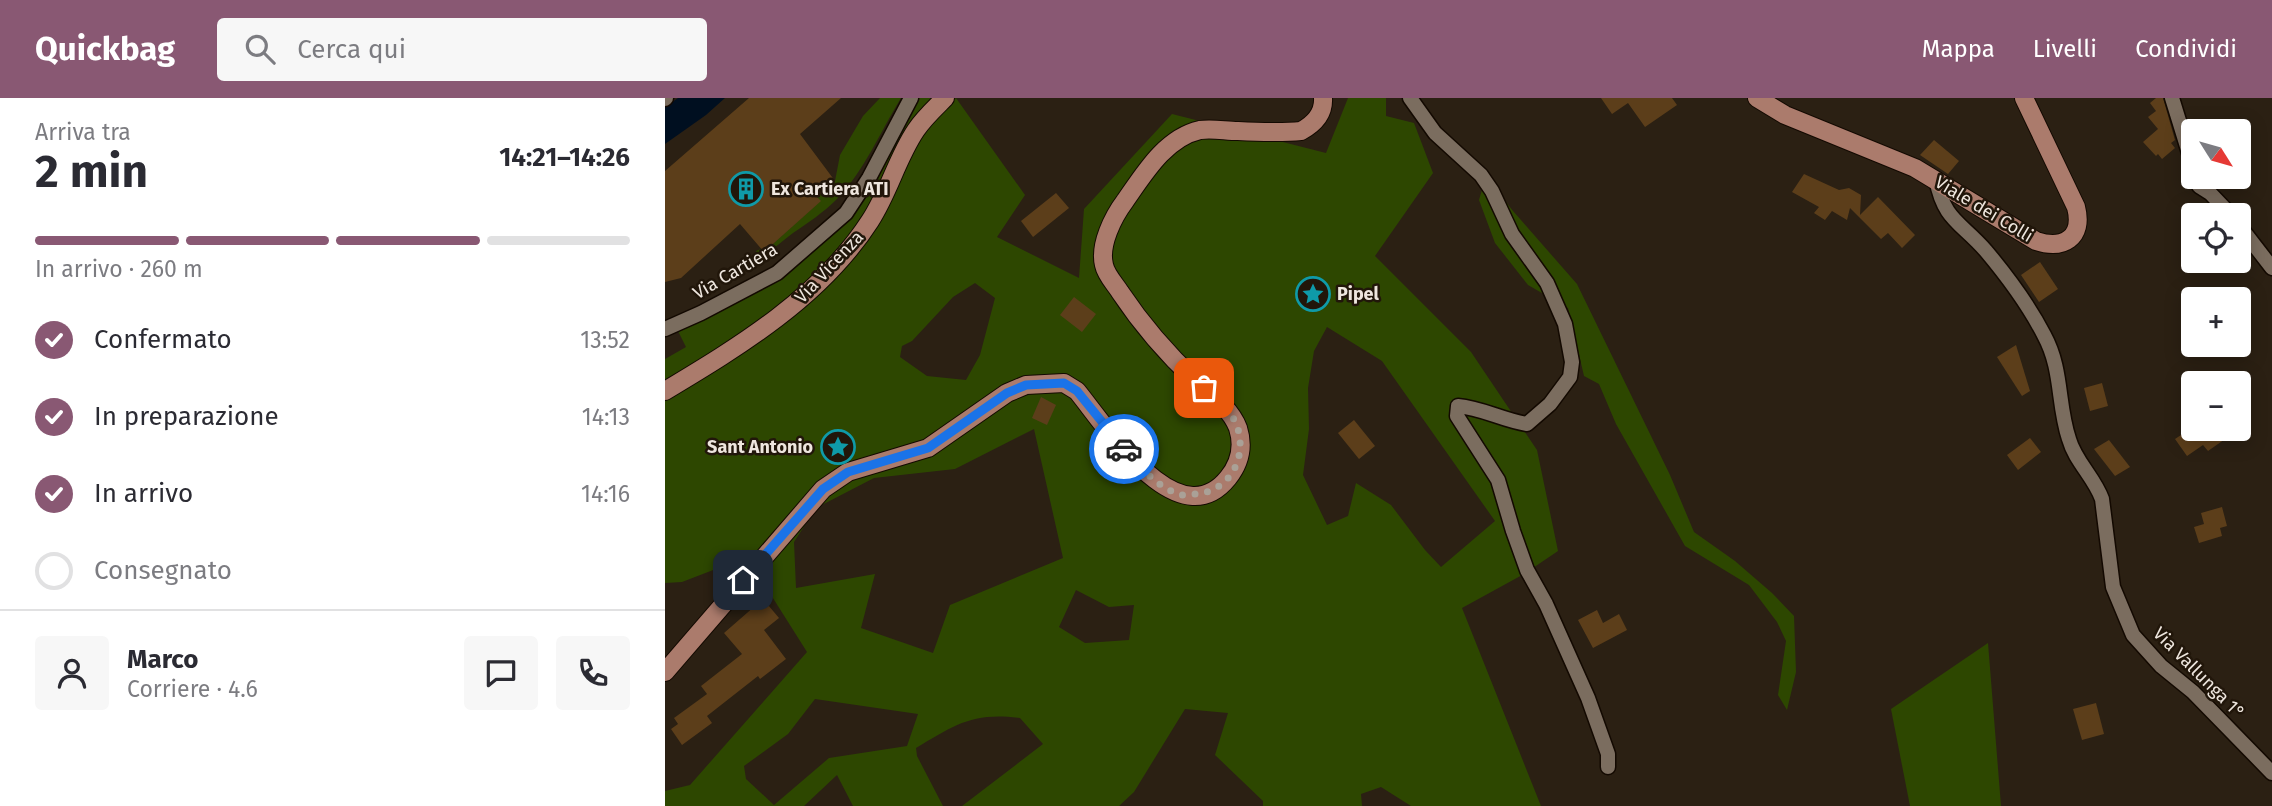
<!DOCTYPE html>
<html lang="it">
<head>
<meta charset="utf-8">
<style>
	:root { --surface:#fff; --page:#f7f7f7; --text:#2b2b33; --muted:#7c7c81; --line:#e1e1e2; --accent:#895873 }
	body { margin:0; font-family:"Fira Sans",sans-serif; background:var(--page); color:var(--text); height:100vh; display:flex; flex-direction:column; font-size:26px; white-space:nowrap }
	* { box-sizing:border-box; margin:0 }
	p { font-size:23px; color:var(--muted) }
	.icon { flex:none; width:38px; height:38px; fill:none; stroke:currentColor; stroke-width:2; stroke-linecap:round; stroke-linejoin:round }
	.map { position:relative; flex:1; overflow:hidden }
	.side { display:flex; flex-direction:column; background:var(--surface); width:665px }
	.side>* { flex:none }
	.needle { width:46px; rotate:127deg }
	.buttons { position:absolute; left:1516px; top:21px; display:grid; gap:14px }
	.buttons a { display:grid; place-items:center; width:70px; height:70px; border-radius:7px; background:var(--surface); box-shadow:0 4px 18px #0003; font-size:35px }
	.pin { position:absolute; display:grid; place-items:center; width:60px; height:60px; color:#fff; margin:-30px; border-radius:14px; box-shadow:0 4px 10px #0006 }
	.courier { position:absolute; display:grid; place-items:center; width:70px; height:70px; margin:-35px; border:5px solid #1a73e8; border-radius:50%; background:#fff; color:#222; box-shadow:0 2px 9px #0007 }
	.head em { font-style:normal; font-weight:700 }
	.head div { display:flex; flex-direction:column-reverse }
	.head { display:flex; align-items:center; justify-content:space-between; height:119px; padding:0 35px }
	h1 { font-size:46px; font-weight:700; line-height:52px }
	.bar { display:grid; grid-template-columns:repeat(4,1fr); gap:10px 7px; align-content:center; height:84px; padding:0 35px }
	.bar i { height:9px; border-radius:5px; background:var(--line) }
	.bar .active { background:var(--accent) }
	.bar p { grid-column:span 4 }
	.line { display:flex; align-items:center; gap:18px; padding:0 35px; border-top:2px solid var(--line) }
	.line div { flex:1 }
	.round { display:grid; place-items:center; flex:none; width:74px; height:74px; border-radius:7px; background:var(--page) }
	ol { padding:0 35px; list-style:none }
	li { display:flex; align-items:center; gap:21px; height:77px }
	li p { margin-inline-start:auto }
	li .icon { padding:7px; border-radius:50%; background:var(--accent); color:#fff; stroke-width:4 }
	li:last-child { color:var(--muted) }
	li i { width:38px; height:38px; border:4px solid var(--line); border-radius:50% }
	header { display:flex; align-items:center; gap:42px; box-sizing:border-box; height:98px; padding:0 35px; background:var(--accent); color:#fff }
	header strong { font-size:33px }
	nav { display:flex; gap:38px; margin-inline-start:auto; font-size:24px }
	.search { width:490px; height:63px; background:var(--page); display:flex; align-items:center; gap:18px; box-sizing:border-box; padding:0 24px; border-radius:7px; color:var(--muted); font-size:26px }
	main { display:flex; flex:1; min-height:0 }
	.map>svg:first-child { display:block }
	.green { fill:#2d4700; fill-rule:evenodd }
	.water { fill:#000f20 }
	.building { fill:#5c3e1a }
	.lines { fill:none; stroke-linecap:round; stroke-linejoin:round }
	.minor-casing { stroke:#130901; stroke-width:17 }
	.major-casing { stroke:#130901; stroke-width:20 }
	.minor { stroke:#7b6d5f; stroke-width:14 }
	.major { stroke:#ab7b6c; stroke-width:18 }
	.done { stroke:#aaa197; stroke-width:7; stroke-dasharray:0 12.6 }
	.route { stroke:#1a73e8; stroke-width:9 }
	.labels { text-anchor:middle; stroke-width:5; stroke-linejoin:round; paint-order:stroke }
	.poi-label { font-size:18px; font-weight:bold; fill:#eee6de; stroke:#21160a; text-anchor:start }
	.street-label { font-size:18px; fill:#eee6de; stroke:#21160a }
</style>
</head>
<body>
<header>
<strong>Quickbag</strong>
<div class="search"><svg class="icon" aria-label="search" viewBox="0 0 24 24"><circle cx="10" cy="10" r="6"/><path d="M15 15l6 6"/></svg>Cerca qui</div>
<nav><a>Mappa</a><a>Livelli</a><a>Condividi</a></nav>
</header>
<main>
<section class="side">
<div class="head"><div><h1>2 min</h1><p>Arriva tra</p></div><em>14:21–14:26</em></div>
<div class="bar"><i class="active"></i><i class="active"></i><i class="active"></i><i></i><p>In arrivo · 260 m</p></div>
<ol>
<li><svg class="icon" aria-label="check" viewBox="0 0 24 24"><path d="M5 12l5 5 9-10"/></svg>Confermato<p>13:52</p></li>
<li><svg class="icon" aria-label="check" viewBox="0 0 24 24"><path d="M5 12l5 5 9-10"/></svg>In preparazione<p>14:13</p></li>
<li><svg class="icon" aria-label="check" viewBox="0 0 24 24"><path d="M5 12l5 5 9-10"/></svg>In arrivo<p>14:16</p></li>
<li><i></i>Consegnato</li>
</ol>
<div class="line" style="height:126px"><a class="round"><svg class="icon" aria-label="person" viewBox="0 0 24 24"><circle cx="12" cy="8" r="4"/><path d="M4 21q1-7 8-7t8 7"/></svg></a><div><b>Marco</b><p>Corriere · 4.6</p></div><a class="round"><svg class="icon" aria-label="chat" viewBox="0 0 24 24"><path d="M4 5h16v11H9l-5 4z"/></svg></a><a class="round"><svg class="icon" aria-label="phone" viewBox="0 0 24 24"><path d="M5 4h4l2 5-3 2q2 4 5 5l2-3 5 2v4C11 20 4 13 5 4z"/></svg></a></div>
</section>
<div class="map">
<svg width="1607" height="708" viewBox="0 0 1607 708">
	<rect width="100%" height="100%" fill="#2b2013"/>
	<g class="green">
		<path d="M215,0H236C215,34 200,72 172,101C159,114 143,125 128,135C116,144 106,154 92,159L91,153L96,151L99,154L155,103L152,99L170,83L175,57L198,18Z"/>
		<path d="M251,0H268C230,67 195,136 138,189C98,227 46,255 0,283V261L21,249L12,231L94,190L107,187L173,129Z"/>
		<path d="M291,0L360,97L332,139L414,180L419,111L507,16L661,55L683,0H721V18L749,25L768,75L710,158L806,254L872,352L893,453L859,476L797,510L876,708H746L716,689L696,696L697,708H598V703L550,657L563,615L520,611L469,694L454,708H297L378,646L355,620C307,614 290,627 251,650L252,658L278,708H188L172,677L139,708H0V693L25,687L142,554L82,459L17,484L0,485V303L45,276L133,213L243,61L265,26ZM310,185L330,200L315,257L301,282L262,278L235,259L237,248L247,243L288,199ZM662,229L717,263L830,423L776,469L760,452L726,407L691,385L683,418L662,427L638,377L644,331L643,290L649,253ZM369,331L398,460L285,507L268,555L196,530L210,476L131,490L129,444L151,410L209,380L290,371ZM411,492L444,509L469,507L464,542L420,545L394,529ZM150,601L253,616L242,648L164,660L109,707L81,681L79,668L123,636Z"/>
		<polygon points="821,78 848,113 912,186 1005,377 1029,434 1070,463 1107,495 1129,518 1131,574 1122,612 1113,597 1121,543 1112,524 1084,487 1020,448 951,326 934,286 919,278 903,210 863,187 830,145 814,102"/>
		<polygon points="1323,545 1336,708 1245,708 1226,611"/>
	</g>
	<polygon class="water" points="13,0 60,0 41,17 0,46 0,9"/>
	<g class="building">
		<polygon points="84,0 176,0 135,36 170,83 152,99 156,103 99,154 75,126 16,180 0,184 0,73"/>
		<polygon points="936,0 1007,0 1012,7 980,29 963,5 947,16"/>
		<polygon points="1491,0 1498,0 1510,42 1506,45 1510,50 1497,61 1493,56 1491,58 1478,44 1493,31 1483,19 1491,13 1485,5"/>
		<polygon points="1269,42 1294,63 1283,76 1255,57"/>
		<polygon points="1139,76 1174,92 1184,90 1196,97 1195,117 1213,99 1250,137 1237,150 1223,135 1216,141 1185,110 1182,122 1167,113 1160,122 1149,115 1154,109 1127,94"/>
		<polygon points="391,95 404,110 368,139 356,123"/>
		<polygon points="1375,164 1393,191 1374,204 1356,177"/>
		<polygon points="409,199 431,216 417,234 395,217"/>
		<polygon points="1351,247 1365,293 1357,298 1332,259"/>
		<polygon points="1437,285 1443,308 1425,313 1419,290"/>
		<polygon points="376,299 391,307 382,327 367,320"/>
		<polygon points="689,322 710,348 694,361 673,335"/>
		<polygon points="1525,331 1558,331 1563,339 1543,353 1538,347 1522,358 1510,341"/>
		<polygon points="1365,340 1376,354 1353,372 1342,357"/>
		<polygon points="1444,342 1465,369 1450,378 1429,351"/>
		<polygon points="1557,409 1562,428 1555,430 1557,438 1534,445 1529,429 1539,426 1536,415"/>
		<polygon points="98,501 114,520 99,532 121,561 95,581 93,578 42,618 47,625 17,647 6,631 13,626 9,620 42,596 36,588 77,556 59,535"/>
		<polygon points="932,512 938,525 954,516 962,532 928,550 913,522"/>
		<polygon points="1431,605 1439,636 1417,642 1408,611"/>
	</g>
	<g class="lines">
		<g class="minor-casing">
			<g id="minor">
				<path d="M745,0L770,35L816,77L827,93L847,136L882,185L900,226L907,264L905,279L885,306L862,326C837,322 817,310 793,308L792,318L833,382L848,433L862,472L881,506L923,600L943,656V669"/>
				<polyline points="1507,0 1528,68"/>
				<polyline points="0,1 1,0"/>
				<polyline points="1531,79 1534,88 1545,95 1566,117"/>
				<path d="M1271,81C1279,123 1296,124 1321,153C1342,178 1364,208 1379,237C1398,272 1392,305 1404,341C1410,363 1429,379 1437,401L1448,489L1468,537L1496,568L1528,594L1607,675"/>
				<polyline points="1573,126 1607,170"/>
				<polyline points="0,231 36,215 112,175 181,115 204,80 246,0"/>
			</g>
		</g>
		<g class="major-casing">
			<g id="major">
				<path d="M1092,0L1120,17L1250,70L1371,143C1398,152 1419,140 1411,109L1359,0"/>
				<path d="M0,293C75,248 156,199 205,123C224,94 232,60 251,32C259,20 270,10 280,0"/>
				<path d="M0,574L158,391L183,374L263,350L342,295L361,287L399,285L412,293C440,327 513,442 563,380C575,365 579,349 573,330C566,311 546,296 531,283C502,256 477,227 455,194C450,186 441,177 439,167C434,147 448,119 460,103C479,76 500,40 535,32C547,30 561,33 573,33C594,34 615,35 636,33C649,26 659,16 658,0"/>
			</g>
		</g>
		<use href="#minor" class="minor"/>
		<use href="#major" class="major"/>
	</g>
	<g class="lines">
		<path class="done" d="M459,351C475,369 490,387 513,396C518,398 523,397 529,396C562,395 582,363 573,331C568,314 552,301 539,290"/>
		<polyline class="route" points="78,482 158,391 183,374 263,350 342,295 361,287 399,285 412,293 459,351"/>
	</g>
	<defs>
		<g id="building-ring" transform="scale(1.75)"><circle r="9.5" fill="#21160a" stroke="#0f9aa8" stroke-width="1.5"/><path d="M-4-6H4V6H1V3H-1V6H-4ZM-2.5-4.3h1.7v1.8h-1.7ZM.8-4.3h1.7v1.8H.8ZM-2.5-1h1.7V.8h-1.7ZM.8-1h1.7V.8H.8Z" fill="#0f9aa8"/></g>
		<g id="sight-ring" transform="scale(1.75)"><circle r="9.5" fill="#21160a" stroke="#0f9aa8" stroke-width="1.5"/><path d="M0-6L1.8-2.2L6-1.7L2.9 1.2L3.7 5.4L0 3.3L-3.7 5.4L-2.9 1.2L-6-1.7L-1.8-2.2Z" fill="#0f9aa8"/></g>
	</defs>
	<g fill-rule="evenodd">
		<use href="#building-ring" x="81" y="91"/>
		<use href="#sight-ring" x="648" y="196"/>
		<use href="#sight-ring" x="173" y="349"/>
	</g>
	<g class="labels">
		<g class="poi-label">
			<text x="106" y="97">Ex Cartiera ATI</text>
			<text x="672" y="202">Pipel</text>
			<text x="148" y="355" text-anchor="end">Sant Antonio</text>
		</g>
		<g class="street-label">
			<text transform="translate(1319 111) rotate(31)" y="6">Viale dei Colli</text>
			<text transform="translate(164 169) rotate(-47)" y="6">Via Vicenza</text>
			<text transform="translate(70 173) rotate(-30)" y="6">Via Cartiera</text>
			<text transform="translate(1534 575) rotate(45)" y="6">Via Vallunga 1°</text>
		</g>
	</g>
</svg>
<div class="buttons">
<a><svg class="needle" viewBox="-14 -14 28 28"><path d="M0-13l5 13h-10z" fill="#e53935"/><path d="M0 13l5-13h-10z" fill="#7c7c81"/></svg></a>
<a><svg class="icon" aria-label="locate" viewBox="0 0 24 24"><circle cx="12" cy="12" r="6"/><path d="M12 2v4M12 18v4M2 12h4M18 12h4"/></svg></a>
<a>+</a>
<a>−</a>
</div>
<div class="pin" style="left:539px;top:290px;background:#ea580c"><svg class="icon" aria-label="bag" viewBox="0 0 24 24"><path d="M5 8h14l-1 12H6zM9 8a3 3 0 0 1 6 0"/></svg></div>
<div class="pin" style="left:78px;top:482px;background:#1f2937"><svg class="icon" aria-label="home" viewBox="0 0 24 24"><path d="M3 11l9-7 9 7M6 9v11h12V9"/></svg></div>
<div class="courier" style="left:459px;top:351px"><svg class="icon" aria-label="car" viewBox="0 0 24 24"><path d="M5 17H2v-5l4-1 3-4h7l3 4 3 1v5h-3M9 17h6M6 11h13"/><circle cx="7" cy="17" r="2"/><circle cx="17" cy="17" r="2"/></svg></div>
</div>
</main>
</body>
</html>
